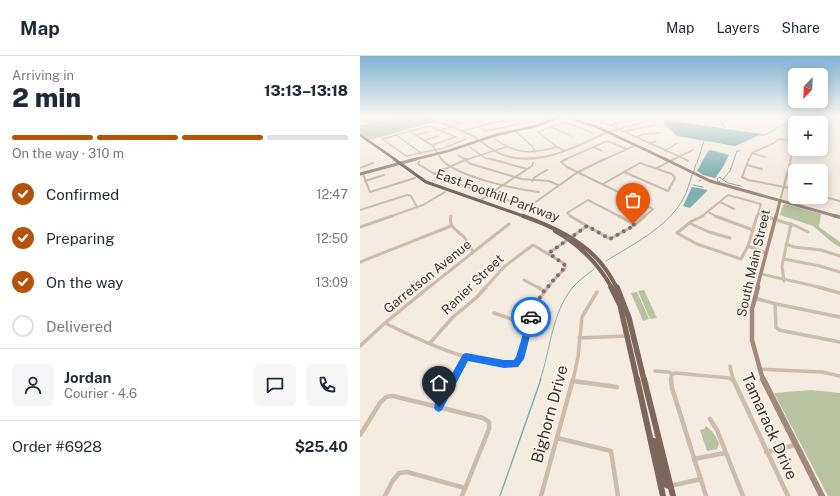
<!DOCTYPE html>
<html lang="en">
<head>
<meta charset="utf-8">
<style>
	:root { --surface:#fff; --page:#f6f6f7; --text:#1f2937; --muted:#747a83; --line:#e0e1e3; --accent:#b45309 }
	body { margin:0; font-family:"Public Sans",sans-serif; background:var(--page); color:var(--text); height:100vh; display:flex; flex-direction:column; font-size:15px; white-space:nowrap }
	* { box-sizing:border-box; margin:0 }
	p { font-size:13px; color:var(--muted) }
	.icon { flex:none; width:22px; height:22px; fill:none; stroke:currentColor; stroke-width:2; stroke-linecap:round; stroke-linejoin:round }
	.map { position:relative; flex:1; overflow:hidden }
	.drawer { display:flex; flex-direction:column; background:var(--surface); width:360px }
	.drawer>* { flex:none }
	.needle { width:26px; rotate:203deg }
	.controls { position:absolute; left:428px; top:12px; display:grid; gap:8px }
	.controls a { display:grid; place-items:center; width:40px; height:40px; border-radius:6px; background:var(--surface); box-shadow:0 2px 10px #0003; font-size:20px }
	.pin { position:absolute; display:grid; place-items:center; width:34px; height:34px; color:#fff; margin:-41px -17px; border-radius:50% 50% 50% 0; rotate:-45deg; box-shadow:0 0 4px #0007 }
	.pin .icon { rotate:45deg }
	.courier { position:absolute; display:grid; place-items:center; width:40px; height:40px; margin:-20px; border:3px solid #1a73e8; border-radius:50%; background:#fff; color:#222; box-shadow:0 1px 5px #0007 }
	.overview em { font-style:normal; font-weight:800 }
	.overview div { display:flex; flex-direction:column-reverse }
	.overview { display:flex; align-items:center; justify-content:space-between; height:68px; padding:0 12px }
	h1 { font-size:26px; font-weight:800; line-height:30px }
	.bar { display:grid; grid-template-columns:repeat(4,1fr); gap:6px 4px; align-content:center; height:48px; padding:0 12px }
	.bar i { height:5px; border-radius:3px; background:var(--line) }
	.bar .current { background:var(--accent) }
	.bar p { grid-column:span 4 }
	.line { display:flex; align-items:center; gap:10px; padding:0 12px; border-top:1px solid var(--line) }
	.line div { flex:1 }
	.round { display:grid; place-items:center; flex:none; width:42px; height:42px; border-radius:6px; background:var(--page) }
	ol { padding:0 12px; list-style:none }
	li { display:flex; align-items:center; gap:12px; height:44px }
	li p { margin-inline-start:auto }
	li .icon { padding:4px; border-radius:50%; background:var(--accent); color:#fff; stroke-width:4 }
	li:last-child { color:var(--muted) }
	li i { width:22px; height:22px; border:2px solid var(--line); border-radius:50% }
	header { display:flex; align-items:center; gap:24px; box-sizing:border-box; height:56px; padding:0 20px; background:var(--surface); border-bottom:1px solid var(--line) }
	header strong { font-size:19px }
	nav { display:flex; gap:22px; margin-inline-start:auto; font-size:14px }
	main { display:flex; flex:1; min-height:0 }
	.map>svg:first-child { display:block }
	.green { fill:#b8c4a0 }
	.water { fill:#7fb0b2 }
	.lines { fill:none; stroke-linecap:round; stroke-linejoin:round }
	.stream-far1 { stroke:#7fb0b2; stroke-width:1 }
	.stream { stroke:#7fb0b2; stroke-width:1.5 }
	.minor-far4 { stroke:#cdbbac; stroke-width:1.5 }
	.minor-far3 { stroke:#cdbbac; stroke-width:2 }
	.minor-far2 { stroke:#cdbbac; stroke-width:3 }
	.minor-far1 { stroke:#cdbbac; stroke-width:3.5 }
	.minor { stroke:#cdbbac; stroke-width:4.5 }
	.tertiary { stroke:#cdbbac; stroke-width:2 }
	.secondary-far4 { stroke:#a18a7d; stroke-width:2.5 }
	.secondary-far3 { stroke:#a18a7d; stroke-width:3 }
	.secondary-far2 { stroke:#a18a7d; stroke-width:3.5 }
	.secondary-far1 { stroke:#a18a7d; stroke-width:4.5 }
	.secondary { stroke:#a18a7d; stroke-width:6 }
	.primary-far4 { stroke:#7d675c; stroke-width:2.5 }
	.primary-far3 { stroke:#7d675c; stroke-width:3 }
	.primary-far2 { stroke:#7d675c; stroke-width:4 }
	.primary-far1 { stroke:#7d675c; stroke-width:5.5 }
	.primary { stroke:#7d675c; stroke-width:6 }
	.route { fill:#1a73e8 }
	.done { stroke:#7c716b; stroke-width:4; stroke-dasharray:0 7.2 }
	.labels { text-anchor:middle; stroke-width:3; stroke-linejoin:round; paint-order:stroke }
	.street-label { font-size:13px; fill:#3b302b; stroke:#fbf5ee }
	.near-street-label { font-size:16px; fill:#3b302b; stroke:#fbf5ee }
</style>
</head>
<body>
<header>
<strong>Map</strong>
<nav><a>Map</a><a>Layers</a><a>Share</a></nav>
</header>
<main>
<section class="drawer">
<div class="overview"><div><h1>2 min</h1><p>Arriving in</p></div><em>13:13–13:18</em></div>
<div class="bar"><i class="current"></i><i class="current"></i><i class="current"></i><i></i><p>On the way · 310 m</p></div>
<ol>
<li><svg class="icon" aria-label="check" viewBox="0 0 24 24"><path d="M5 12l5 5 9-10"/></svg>Confirmed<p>12:47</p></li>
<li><svg class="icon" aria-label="check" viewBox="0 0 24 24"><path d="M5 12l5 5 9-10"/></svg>Preparing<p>12:50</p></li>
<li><svg class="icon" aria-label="check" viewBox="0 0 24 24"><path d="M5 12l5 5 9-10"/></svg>On the way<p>13:09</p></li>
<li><i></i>Delivered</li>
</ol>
<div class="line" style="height:72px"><a class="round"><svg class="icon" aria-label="person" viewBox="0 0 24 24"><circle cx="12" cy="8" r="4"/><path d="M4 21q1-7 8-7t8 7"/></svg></a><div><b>Jordan</b><p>Courier · 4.6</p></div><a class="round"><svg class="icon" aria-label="chat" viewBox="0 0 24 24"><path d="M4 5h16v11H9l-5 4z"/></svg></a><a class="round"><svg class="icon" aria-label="phone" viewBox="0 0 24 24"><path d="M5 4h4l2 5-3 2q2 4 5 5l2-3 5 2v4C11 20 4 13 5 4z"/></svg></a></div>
<div class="line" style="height:52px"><div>Order #6928</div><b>$25.40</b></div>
</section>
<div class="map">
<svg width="480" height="440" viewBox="0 0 480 440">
	<rect width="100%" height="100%" fill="#f4ebe1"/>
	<g class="green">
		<polygon points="43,60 62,60 74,66 9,84 0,78 0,69"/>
		<polygon points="425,148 461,158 459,171 480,186 480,191 473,187 453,170 420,159 423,149"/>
		<polygon points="284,234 297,262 290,263 278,235"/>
		<polygon points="277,236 289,263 283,265 271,237"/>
		<polygon points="451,334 480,337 480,440 468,440 414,337"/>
		<path d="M346,370C353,375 356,380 359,388L357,393L347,395L340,374L344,373Z"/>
	</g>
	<g class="water">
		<polygon points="306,64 402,78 375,90 317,80 304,68 304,66"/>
		<polygon points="351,94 369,99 363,111 355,122 343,119 337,115 348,95"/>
		<polygon points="332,131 348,134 330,152 323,150"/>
	</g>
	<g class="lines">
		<g class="stream-far1">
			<polyline points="354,60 366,72"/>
			<polyline points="442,67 461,65 468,62 468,60"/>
			<polyline points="400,79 405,79 422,69 435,68"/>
			<polyline points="337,107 344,85"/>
			<polyline points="334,115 336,108"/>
			<polyline points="359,121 368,127 381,130"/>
			<polyline points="358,122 357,124 360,126"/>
			<polyline points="363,123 370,115 377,95 380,95"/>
			<polyline points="339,125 341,124"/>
			<polyline points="333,129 343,131"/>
			<path d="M246,205C273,188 305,173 322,145C327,137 329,128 332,119"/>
			<path d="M180,324C191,293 191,258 213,231C219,224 227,219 234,213"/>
		</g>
		<polyline class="stream" points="140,440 181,323"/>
		<g class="minor-far4">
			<polyline points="84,60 99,67"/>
			<polyline points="222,60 250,69 327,104"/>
			<polyline points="0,61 2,66 18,63 17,60"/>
			<polyline points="113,61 117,60"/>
			<polyline points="240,65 259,60"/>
			<polyline points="250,69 276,63"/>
			<polyline points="117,70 126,75 173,65 185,60"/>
			<polyline points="191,71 210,79 213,82"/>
			<polyline points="81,74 115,63"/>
			<polyline points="49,75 73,90 82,104"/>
			<polyline points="102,75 160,60"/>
			<polyline points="155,75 172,90 175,96"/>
			<polyline points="178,76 204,66 233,77"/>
			<polyline points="178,76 197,91 205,95"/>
			<polyline points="248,76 281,67 296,60"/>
			<polyline points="263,76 295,69"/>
			<polyline points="36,79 61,97"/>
			<polyline points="56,79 67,76"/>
			<polyline points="96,81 69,70 22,83 46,100 84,92 106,83"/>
			<polyline points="275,81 284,78 300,77"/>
			<path d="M135,83C157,99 171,98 197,91"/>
			<polyline points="64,85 78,80"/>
			<polyline points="289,88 296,85"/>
			<polyline points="72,89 96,81"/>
			<polyline points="110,91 125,102 134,104"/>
			<polyline points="233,91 242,95"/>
			<polyline points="305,95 317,87"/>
			<polyline points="392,97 405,101"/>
			<polyline points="98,99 106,104"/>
			<polyline points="105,104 146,91"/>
			<polyline points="204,104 247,85 267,93"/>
			<polyline points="243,104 276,89"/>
			<polyline points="312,104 333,94"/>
			<polyline points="389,104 392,97 414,87 419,83 435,86"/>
			<polyline points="430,104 435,86"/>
		</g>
		<g class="minor-far3">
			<path d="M81,103C97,121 155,133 179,136"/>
			<polyline points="104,103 111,108 162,123 189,125 198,129"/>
			<polyline points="131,103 167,113"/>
			<polyline points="207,103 201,106 207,111 293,153 284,161"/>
			<polyline points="325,103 328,105"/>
			<polyline points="389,103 382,121 388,124 435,133"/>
			<polyline points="59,106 58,108 83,123 147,144 162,147"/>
			<polygon points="280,107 312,118 315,122 308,135 264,116"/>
			<polyline points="387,109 402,113"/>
			<polyline points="0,112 13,107"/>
			<polyline points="297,112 314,103"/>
			<polyline points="3,118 10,136 55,122"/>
			<polyline points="74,118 107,103"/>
			<polyline points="5,125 24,119"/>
			<polyline points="172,125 175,121 187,114"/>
			<polyline points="243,128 264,116"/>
			<polyline points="461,140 480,145"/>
			<polyline points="119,145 172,110 173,107"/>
			<polyline points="420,145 431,103"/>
			<polyline points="360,146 374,153"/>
			<polyline points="170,150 218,116 245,103"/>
			<polyline points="0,154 47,139 51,140 57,151"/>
			<polyline points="348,156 357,161"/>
			<polyline points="399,158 407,161"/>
			<polyline points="29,161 63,149 85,136"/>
			<polyline points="212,161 207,157 228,144 261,161"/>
			<polyline points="341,161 368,139 401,148 397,161"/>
		</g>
		<g class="minor-far2">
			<path d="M91,160C88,171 97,174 104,181C108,186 110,191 113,196"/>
			<polyline points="210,160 250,183 275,169"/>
			<polyline points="259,160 275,169"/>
			<polyline points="343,160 332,165 317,177 337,188 381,203 388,190 397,160"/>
			<polyline points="355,160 393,174"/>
			<polyline points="404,160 436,170 448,176"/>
			<polyline points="329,167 349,176 370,182"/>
			<polyline points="275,169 285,160"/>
			<polyline points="0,171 32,160"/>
			<polyline points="426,188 434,191 461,194 480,200"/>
			<polyline points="388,190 406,197"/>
			<polyline points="189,197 227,170"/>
			<polyline points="424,203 460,210 480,216"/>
			<polyline points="0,206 91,170"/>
			<polyline points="401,218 463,232"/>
			<polyline points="164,224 179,232"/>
			<polyline points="424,225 422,210 431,168"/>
			<polyline points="68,232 149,168"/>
			<polyline points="125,232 145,210 173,189 205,208 205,212 187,232"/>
		</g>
		<g class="minor-far1">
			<polyline points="178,231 184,235"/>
			<polyline points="458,231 480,237"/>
			<polyline points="395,242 416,248 480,261"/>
			<polyline points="415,248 416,271 419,274 480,286"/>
			<polyline points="134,257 151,263 169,265"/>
			<path d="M25,267C63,286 112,309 155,308L159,303L175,249L188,231"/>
			<polyline points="219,282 267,280"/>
			<polyline points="70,287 93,261 116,242 126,231"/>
			<polyline points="0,290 25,267 69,231"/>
			<polyline points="370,310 373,324"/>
			<polyline points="399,313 462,316 480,320"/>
			<polyline points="295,315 309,316 312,318 316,317 369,322 373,324"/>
			<polyline points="94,324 106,301"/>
			<polyline points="213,324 218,301 222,261 237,236"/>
			<polyline points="311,324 312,318"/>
		</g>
		<g class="minor">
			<polyline points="311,323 312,332 346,440"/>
			<polyline points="371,323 373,324"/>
			<polyline points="373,323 428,440"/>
			<polyline points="213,325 257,331"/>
			<polyline points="79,351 94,323"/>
			<polyline points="350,363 357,374 383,440"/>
			<polyline points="0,379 20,347 26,341 33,340 123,362 129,366 129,373 102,440"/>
			<polyline points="197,382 251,395 258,440"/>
			<polyline points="406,396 435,389"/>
			<polyline points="334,403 365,397"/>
			<polyline points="310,430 341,423"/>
			<polyline points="25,440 32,426 39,417 47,416 105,432"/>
			<polyline points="181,440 213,323"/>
		</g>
		<path class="tertiary" d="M63,60C78,66 94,71 109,78C121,83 130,95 143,99C180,111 215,91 248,76"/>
		<g class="secondary-far4">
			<polyline points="203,60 237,71 307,104"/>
			<polyline points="52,104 88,95 136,79 176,70 202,60"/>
		</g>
		<g class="secondary-far3">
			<polyline points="305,103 350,125 479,161"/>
			<polyline points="0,118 56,103"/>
			<polyline points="416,161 420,145"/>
		</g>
		<g class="secondary-far2">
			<polyline points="475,160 480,161"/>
			<polyline points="397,232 416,160"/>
		</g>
		<polyline class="secondary-far1" points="398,231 392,253 392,284 403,324"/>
		<polyline class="secondary" points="403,323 462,440"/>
		<polyline class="primary-far4" points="0,79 36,104"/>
		<polyline class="primary-far3" points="34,103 66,126 166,161"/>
		<g class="primary-far2">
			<path d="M163,160C192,170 225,185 244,211C249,217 253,225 257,232"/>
			<path d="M195,175C220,189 238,207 252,232"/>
		</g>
		<g class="primary-far1">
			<polyline points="251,231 260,249 277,324"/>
			<polyline points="257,231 269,262 284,324"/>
		</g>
		<g class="primary">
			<polyline points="277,323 303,440"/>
			<polyline points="284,323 313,440"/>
			<polyline points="294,385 304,424 306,429 310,430"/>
		</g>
	</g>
	<linearGradient id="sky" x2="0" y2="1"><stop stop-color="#7eb2d2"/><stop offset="0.5" stop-color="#faf6f2"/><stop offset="1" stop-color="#faf6f2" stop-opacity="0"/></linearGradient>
	<rect width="480" height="121" fill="url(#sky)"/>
	<polygon class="route" points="169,258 171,258 175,261 164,303 158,311 144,312 108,305 82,354 79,356 75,354 74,351 75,348 103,298 106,297 144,304 154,304 156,301"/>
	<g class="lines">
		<polyline class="done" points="171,261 175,249 184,235 206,210 189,197 227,170 250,183 275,169 273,168"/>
	</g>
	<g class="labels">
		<g class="street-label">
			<text transform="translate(138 139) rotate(20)" y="5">East Foothill Parkway</text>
			<text transform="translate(393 207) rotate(-77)" y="5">South Main Street</text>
			<text transform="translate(67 220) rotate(-39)" y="5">Garretson Avenue</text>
			<text transform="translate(112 228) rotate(-44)" y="5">Ranier Street</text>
		</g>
		<g class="near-street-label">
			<text transform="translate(189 358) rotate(-75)" y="6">Bighorn Drive</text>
			<text transform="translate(410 370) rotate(66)" y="6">Tamarack Drive</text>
		</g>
	</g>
</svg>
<div class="controls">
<a><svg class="needle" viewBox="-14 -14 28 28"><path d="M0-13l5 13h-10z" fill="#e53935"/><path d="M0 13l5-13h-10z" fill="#747a83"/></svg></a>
<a>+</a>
<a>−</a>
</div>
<div class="pin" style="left:273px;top:168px;background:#ea580c"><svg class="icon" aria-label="bag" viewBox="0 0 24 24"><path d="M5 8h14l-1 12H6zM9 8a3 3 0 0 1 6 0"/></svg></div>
<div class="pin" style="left:79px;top:351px;background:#1f2937"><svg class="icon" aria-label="home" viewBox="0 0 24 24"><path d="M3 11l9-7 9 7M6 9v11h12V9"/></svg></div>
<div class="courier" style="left:171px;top:261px"><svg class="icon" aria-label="car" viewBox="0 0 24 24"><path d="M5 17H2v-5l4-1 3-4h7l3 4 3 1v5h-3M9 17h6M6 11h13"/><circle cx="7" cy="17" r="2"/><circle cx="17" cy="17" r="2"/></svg></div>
</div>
</main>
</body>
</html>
